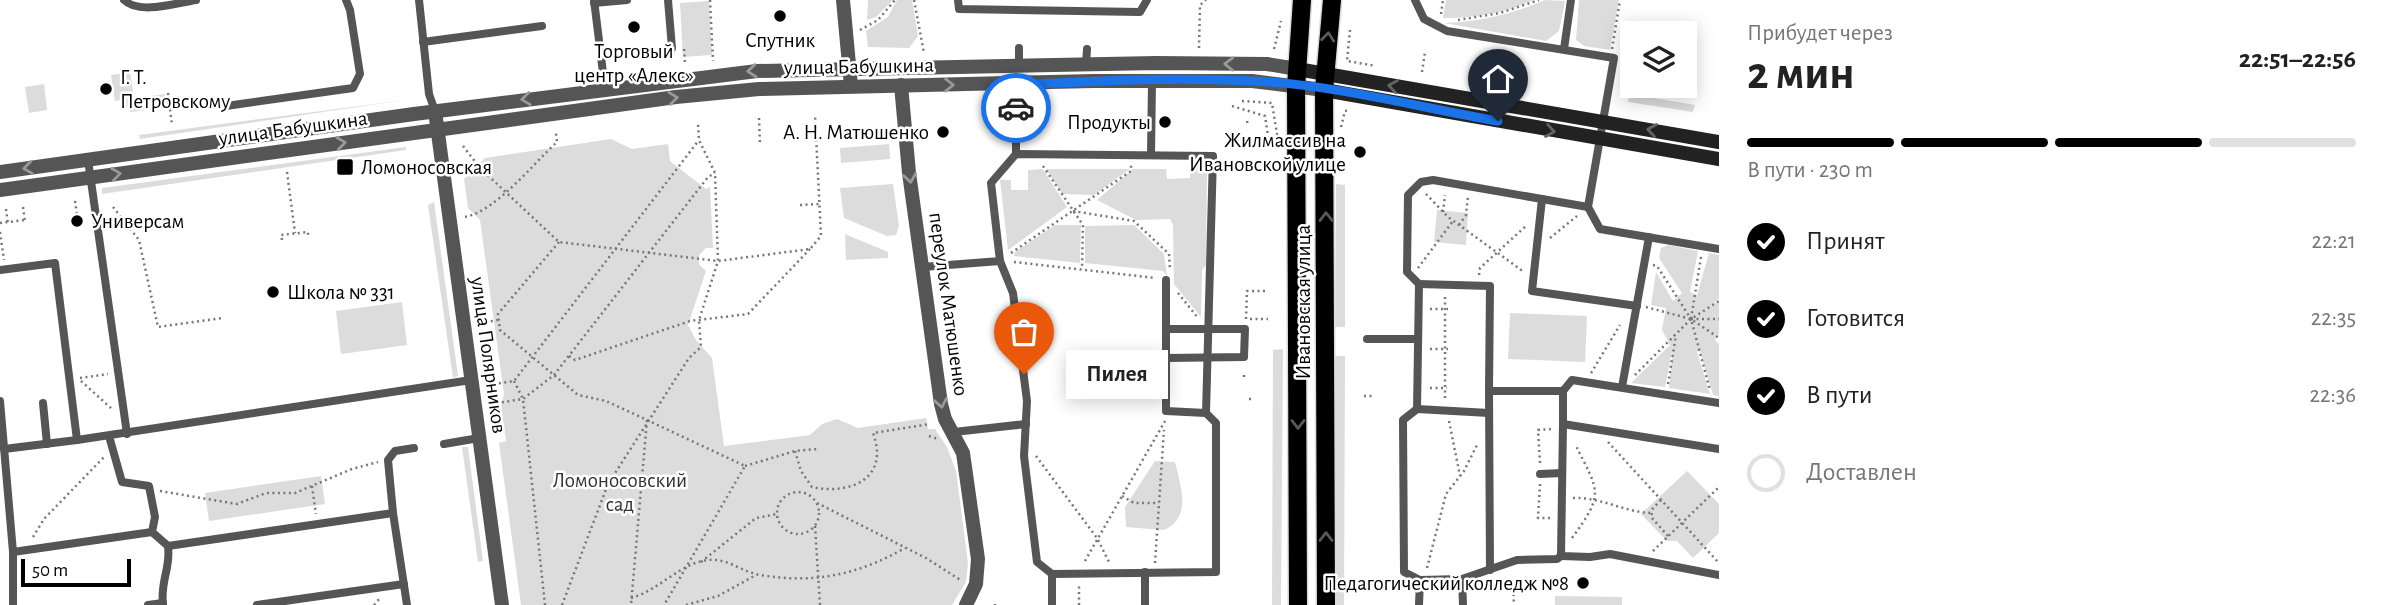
<!DOCTYPE html>
<html lang="ru">
<head>
<meta charset="utf-8">
<style>
	:root { --surface:#fff; --page:#f6f6f6; --text:#222; --muted:#767676; --line:#e0e0e0; --accent:#000 }
	body { margin:0; font-family:"Alegreya Sans",sans-serif; background:var(--page); color:var(--text); height:100vh; display:flex; flex-direction:column; font-size:26px; white-space:nowrap }
	* { box-sizing:border-box; margin:0 }
	p { font-size:23px; color:var(--muted) }
	.icon { flex:none; width:38px; height:38px; fill:none; stroke:currentColor; stroke-width:2; stroke-linecap:round; stroke-linejoin:round }
	.map { position:relative; flex:1; overflow:hidden }
	.sheet { display:flex; flex-direction:column; background:var(--surface); width:665px }
	.sheet>* { flex:none }
	.tools { position:absolute; left:1620px; top:21px; display:grid; gap:14px }
	.tools a { display:grid; place-items:center; width:77px; height:77px; border-radius:0px; background:var(--surface); box-shadow:0 4px 18px #0003; font-size:35px }
	.scale { position:absolute; left:21px; bottom:18px; width:110px; box-sizing:border-box; padding-left:7px; border:4px solid #000; border-top:0; font-size:19px; line-height:24px; white-space:nowrap; color:#000; -webkit-text-stroke:5px #fff; paint-order:stroke }
	.pin { position:absolute; display:grid; place-items:center; width:60px; height:60px; color:#fff; margin:-72px -30px; border-radius:50% 50% 50% 0; rotate:-45deg; box-shadow:0 0 7px #0007 }
	.pin .icon { rotate:45deg }
	.courier { position:absolute; display:grid; place-items:center; width:70px; height:70px; margin:-35px; border:5px solid #1a73e8; border-radius:50%; background:#fff; color:#222; box-shadow:0 2px 9px #0007 }
	.bubble { position:absolute; height:49px; border-radius:0px; background:var(--surface); box-shadow:0 4px 18px #0003; font-size:23px; font-weight:700; line-height:49px; text-align:center }
	.overview em { font-style:normal; font-weight:700 }
	.overview div { display:flex; flex-direction:column-reverse }
	.overview { display:flex; align-items:center; justify-content:space-between; height:119px; padding:0 28px }
	h1 { font-size:46px; font-weight:700; line-height:52px }
	.bar { display:grid; grid-template-columns:repeat(4,1fr); gap:10px 7px; align-content:center; height:84px; padding:0 28px }
	.bar i { height:9px; border-radius:5px; background:var(--line) }
	.bar .on { background:var(--accent) }
	.bar p { grid-column:span 4 }
	ol { padding:0 28px; list-style:none }
	li { display:flex; align-items:center; gap:21px; height:77px }
	li p { margin-inline-start:auto }
	li .icon { padding:7px; border-radius:50%; background:var(--accent); color:#fff; stroke-width:4 }
	li:last-child { color:var(--muted) }
	li i { width:38px; height:38px; border:4px solid var(--line); border-radius:50% }
	main { display:flex; flex:1; min-height:0 }
	.map>svg:first-child { display:block }
	.green { fill:#dcdcdc }
	.lines { fill:none; stroke-linecap:round; stroke-linejoin:round }
	.primary-casing { stroke:#dbdbdb; stroke-width:21 }
	.path { stroke:#777; stroke-width:2.5; stroke-dasharray:2 3.5; stroke-linecap:butt }
	.service { stroke:#555; stroke-width:8 }
	.minor { stroke:#555; stroke-width:14 }
	.tertiary { stroke:#555; stroke-width:14 }
	.secondary { stroke:#222; stroke-width:14 }
	.primary { stroke:#000; stroke-width:18 }
	.oneway { stroke:#595959 }
	.oneway2 { stroke:#999 }
	.oneway3 { stroke:#646464 }
	.done { stroke:#595959; stroke-width:7; stroke-dasharray:0 12.6 }
	.route { stroke:#1a73e8; stroke-width:9 }
	.poi-dot { fill:#000; stroke:#fff; stroke-width:2.5 }
	.labels { text-anchor:middle; stroke-width:5; stroke-linejoin:round; paint-order:stroke }
	.poi-label { font-size:21px; fill:#000; stroke:#fff; text-anchor:start }
	.street-label { font-size:21px; fill:#000; stroke:#fff }
	.park-label { font-size:21px; fill:#333; stroke:#fff }
</style>
</head>
<body>
<main>
<div class="map">
<svg width="1719" height="605" viewBox="0 0 1719 605">
	<rect width="100%" height="100%" fill="#fff"/>
	<g class="green">
		<polygon points="868,0 893,0 876,17 867,20"/>
		<polygon points="897,0 912,0 918,36 909,48 868,47 866,31 888,17"/>
		<path d="M1446,0H1533C1506,13 1474,18 1443,18Z"/>
		<path d="M1545,0L1565,1L1559,31L1546,41L1444,23C1478,22 1513,14 1545,0Z"/>
		<polygon points="1579,0 1619,0 1610,50 1584,46 1576,40"/>
		<polygon points="709,1 712,55 683,57 680,3"/>
		<polygon points="130,72 134,98 165,94 167,108 130,112 122,100 115,101 111,75"/>
		<polygon points="44,84 47,110 29,113 25,87"/>
		<polygon points="1630,94 1695,105 1693,112 1628,102"/>
		<polygon points="405,100 140,139 139,135"/>
		<polygon points="611,139 632,149 668,144 670,161 706,189 710,187 713,248 706,248 699,255 699,264 706,271 688,325 696,340 712,358 724,446 810,435 822,424 837,419 858,428 926,418 928,429 935,429 947,447 956,471 968,563 966,582 952,605 521,605 499,443 506,441 501,407 504,394 480,220 468,208 464,179 485,158"/>
		<polygon points="889,144 890,159 841,163 840,148"/>
		<polygon points="406,147 406,150 102,194 102,188"/>
		<polygon points="1190,160 1204,162 1207,171 1206,265 1202,270 1201,317 1174,284 1173,225 1170,219 1136,220 1097,200 1133,169 1166,169 1167,179 1190,178"/>
		<polygon points="1043,169 1067,207 1008,250 1000,180 1011,180 1011,190 1028,190 1028,170"/>
		<polygon points="1046,169 1130,169 1094,195 1062,194"/>
		<polygon points="893,184 899,226 896,235 887,236 844,218 840,188"/>
		<polygon points="1336,184 1345,185 1345,327 1335,327"/>
		<polygon points="434,202 458,376 453,378 428,205"/>
		<polygon points="1437,210 1468,213 1466,245 1434,242"/>
		<polygon points="1055,225 1081,225 1080,263 1014,256 1015,252"/>
		<polygon points="1134,225 1164,254 1167,276 1163,271 1085,263 1085,226"/>
		<polygon points="845,234 888,252 888,258 846,260"/>
		<polygon points="1668,245 1698,251 1690,292 1697,295 1709,253 1719,255 1719,299 1714,303 1719,303 1719,333 1715,340 1719,344 1719,396 1713,395 1700,351 1697,352 1710,394 1669,388 1673,346 1665,387 1631,383 1670,345 1662,330 1666,308 1651,305 1656,272 1673,301 1682,293 1659,258 1661,248"/>
		<polygon points="402,302 407,345 341,354 336,311"/>
		<polygon points="1510,313 1587,316 1585,362 1508,359"/>
		<polygon points="1283,349 1281,605 1272,605 1273,350"/>
		<polygon points="1335,356 1345,356 1344,605 1335,605"/>
		<polygon points="462,447 468,447 483,561 478,562"/>
		<path d="M1155,461L1175,462C1180,485 1193,517 1164,530L1126,527L1125,507Z"/>
		<polygon points="1687,471 1719,504 1719,533 1693,558 1677,541 1667,541 1641,514"/>
		<polygon points="321,476 325,504 209,521 205,493"/>
		<polygon points="1555,596 1622,597 1622,605 1555,605"/>
	</g>
	<g class="lines">
		<g class="primary-casing">
			<g id="primary">
				<polyline points="1298,605 1296,87 1302,0"/>
				<polyline points="1326,605 1324,90 1332,0"/>
			</g>
		</g>
		<g class="path">
			<polyline points="710,0 713,61"/>
			<polyline points="914,0 924,53"/>
			<polyline points="1441,14 1443,0"/>
			<polyline points="1458,20 1500,13 1539,0"/>
			<polyline points="860,30 878,20 895,0"/>
			<polyline points="1350,30 1347,61 1376,66"/>
			<polyline points="1199,48 1200,5 1206,0"/>
			<polyline points="684,49 685,63"/>
			<polyline points="1274,49 1281,21"/>
			<polyline points="1612,49 1620,0"/>
			<polyline points="1422,72 1425,52"/>
			<polyline points="168,93 172,125"/>
			<polyline points="1242,101 1272,103 1277,134 1269,142"/>
			<polyline points="1232,106 1265,116 1269,142"/>
			<polyline points="759,118 760,145"/>
			<polyline points="1247,121 1248,126"/>
			<polyline points="1341,127 1345,111 1350,110"/>
			<polyline points="463,146 480,168 559,242 718,261 810,249 821,236 815,115"/>
			<polyline points="1043,166 1083,225 1082,269"/>
			<polyline points="287,172 295,233"/>
			<polyline points="1426,194 1448,217 1524,272"/>
			<polyline points="75,201 77,215"/>
			<polyline points="800,205 819,204"/>
			<polyline points="23,207 25,222"/>
			<polyline points="113,207 139,240 158,327 223,318"/>
			<polyline points="6,209 8,224"/>
			<polyline points="1073,211 1134,221 1169,254 1170,270"/>
			<polyline points="1443,212 1445,195"/>
			<path d="M465,217C496,211 533,164 557,142L556,133"/>
			<polyline points="0,223 25,220"/>
			<polyline points="1459,225 1466,215 1468,196"/>
			<polyline points="0,232 4,260"/>
			<polyline points="1550,238 1577,216"/>
			<polyline points="282,240 281,235 308,232 308,237"/>
			<polyline points="559,242 498,314 500,330 578,395 606,401 647,420 631,605"/>
			<polyline points="1011,253 1131,171 1131,165"/>
			<polyline points="1701,257 1691,319 1710,390"/>
			<polyline points="1014,262 1156,278"/>
			<polyline points="1653,265 1657,266 1691,319"/>
			<polyline points="1418,268 1453,221"/>
			<polyline points="1479,275 1480,268 1527,225"/>
			<polyline points="1178,293 1198,318"/>
			<polyline points="1646,307 1691,319 1719,338"/>
			<polyline points="1430,309 1448,309"/>
			<polyline points="1246,319 1247,291 1268,291"/>
			<polyline points="1250,319 1268,319"/>
			<polyline points="1691,319 1719,319"/>
			<polyline points="480,323 498,320"/>
			<polyline points="1430,349 1448,349"/>
			<polyline points="569,356 575,360 690,321 748,314 810,249"/>
			<polyline points="1591,373 1620,325"/>
			<polyline points="1244,375 1244,379"/>
			<polyline points="1635,375 1691,319 1719,301"/>
			<polyline points="80,378 108,374"/>
			<polyline points="81,381 112,409"/>
			<polyline points="514,381 523,399 545,605"/>
			<polyline points="1668,384 1676,335"/>
			<polyline points="488,385 514,381 699,140"/>
			<polyline points="1430,388 1447,388"/>
			<polyline points="1364,396 1374,396"/>
			<polyline points="1445,398 1445,296"/>
			<polyline points="1249,399 1253,399"/>
			<polyline points="491,404 523,399 554,375 708,177 715,173"/>
			<polyline points="647,420 745,466 664,605"/>
			<polyline points="1449,421 1460,476"/>
			<polyline points="929,436 938,439"/>
			<polyline points="1608,442 1719,563"/>
			<path d="M795,451L801,471L812,487C850,495 890,479 873,433L930,424"/>
			<polyline points="1036,456 1097,538 1109,562"/>
			<polyline points="1540,463 1538,430 1551,429"/>
			<polyline points="745,466 795,451 817,449"/>
			<polyline points="1540,484 1538,518 1551,518"/>
			<polyline points="312,486 316,514"/>
			<polyline points="160,491 237,504 266,493 295,493 352,469 378,462"/>
			<circle cx="798" cy="513" r="21"/>
			<polyline points="1122,496 1134,503 1158,503"/>
			<path d="M1573,498C1601,497 1624,512 1651,513"/>
			<polyline points="1661,500 1653,508 1651,517 1668,536"/>
			<polyline points="817,503 926,558 962,581"/>
			<polyline points="815,526 820,605"/>
			<polyline points="33,537 44,519 105,456"/>
			<path d="M1572,538C1605,493 1599,492 1575,444"/>
			<polyline points="1653,551 1719,487"/>
			<polyline points="1085,561 1165,421"/>
			<polyline points="701,562 756,518 777,514"/>
			<polyline points="1155,563 1164,430"/>
			<polyline points="1427,568 1446,494 1464,471 1478,443"/>
			<polyline points="1513,583 1514,605"/>
			<path d="M631,598C658,591 680,563 708,560C728,558 742,572 760,575C815,584 857,575 905,548"/>
			<polyline points="374,605 380,598"/>
			<polyline points="562,605 608,484 689,358 701,347 699,320 718,261 715,173 699,140 698,123"/>
			<polyline points="686,605 718,596 756,575"/>
			<polyline points="995,605 995,604"/>
			<polyline points="1079,605 1079,584"/>
		</g>
		<g class="service">
			<path d="M124,0C139,15 176,3 196,0"/>
			<polyline points="419,0 429,94 435,111"/>
			<polyline points="594,0 605,89"/>
			<polyline points="668,0 672,48"/>
			<polyline points="958,0 959,9 1140,12 1147,0"/>
			<polyline points="1415,0 1424,19 1447,31 1614,58 1588,207 1600,229 1719,249"/>
			<polyline points="594,3 627,0"/>
			<polyline points="423,42 542,26"/>
			<polyline points="1564,49 1571,0"/>
			<polyline points="1086,64 1087,49"/>
			<polyline points="1019,65 1019,48"/>
			<polyline points="1016,85 1016,154"/>
			<polyline points="226,106 353,88 360,74 350,10 346,0"/>
			<polyline points="1151,155 1152,81"/>
			<polyline points="88,160 127,434"/>
			<polyline points="1542,199 1532,291 1637,306"/>
			<polyline points="1000,261 1013,293 1027,401 1024,456 1037,562 1052,574 1216,572 1216,423 1206,413 1166,411 1166,280"/>
			<polyline points="922,267 1000,261 991,183 1016,154 1213,156 1206,413"/>
			<polyline points="0,270 55,263 77,440 4,449"/>
			<polyline points="1419,284 1490,286 1489,391 1563,391 1572,380 1719,403"/>
			<polyline points="1367,339 1417,339"/>
			<polyline points="1166,358 1244,357 1245,329 1166,329"/>
			<polyline points="1622,387 1649,237"/>
			<polyline points="1489,391 1490,570"/>
			<polyline points="0,401 13,552 13,605"/>
			<polyline points="43,403 47,444"/>
			<polyline points="1417,409 1489,413"/>
			<polyline points="1563,424 1563,391"/>
			<polyline points="954,432 1026,424"/>
			<path d="M109,436L122,482L149,486L155,517L152,532L168,546C171,569 160,580 163,605"/>
			<polyline points="77,440 471,380"/>
			<polyline points="444,444 479,438"/>
			<polyline points="1719,449 1563,424 1561,556 1590,557 1610,554 1719,575"/>
			<polyline points="1540,474 1562,473"/>
			<polyline points="393,513 407,605"/>
			<polyline points="168,546 393,513 388,460 395,451 414,448"/>
			<polyline points="13,552 152,532"/>
			<polyline points="1052,574 1052,605"/>
			<polyline points="1462,579 1517,560 1557,559 1561,556"/>
			<polyline points="1420,580 1462,579 1463,605"/>
			<polyline points="148,605 163,603"/>
			<polyline points="257,605 404,584"/>
			<polyline points="1145,605 1145,572"/>
			<polyline points="1419,605 1420,580 1404,572 1403,420 1417,409 1419,284 1407,272 1408,195 1421,182 1433,180 1588,207"/>
		</g>
		<g class="minor">
			<polyline points="843,0 851,86"/>
			<polyline points="901,85 909,173 941,404 945,419 963,453 978,559 976,584 966,605"/>
			<polyline points="435,111 502,605"/>
		</g>
		<g class="tertiary">
			<polyline points="0,172 414,114 757,71 1156,63 1267,64 1297,69"/>
			<polyline points="0,190 676,97 759,89 1094,81 1252,81 1324,90"/>
		</g>
		<g class="secondary">
			<polyline points="1297,69 1719,142"/>
			<polyline points="1324,90 1719,159"/>
		</g>
		<use href="#primary" class="primary"/>
	</g>
	<defs><path id="oneway-chevron" d="M-2-3.5L2.5 0L-2 3.5" fill="none" stroke-width="1.6" stroke-linecap="round" stroke-linejoin="round" transform="scale(1.75)"/></defs>
	<g class="oneway">
		<use href="#oneway-chevron" transform="translate(1328 37) rotate(-84)"/>
		<use href="#oneway-chevron" transform="translate(1326 217) rotate(-91)"/>
		<use href="#oneway-chevron" transform="translate(1298 424) rotate(90)"/>
		<use href="#oneway-chevron" transform="translate(1326 537) rotate(-90)"/>
	</g>
	<g class="oneway2">
		<use href="#oneway-chevron" transform="translate(1229 64) rotate(-179)"/>
		<use href="#oneway-chevron" transform="translate(752 71) rotate(175)"/>
		<use href="#oneway-chevron" transform="translate(949 85)"/>
		<use href="#oneway-chevron" transform="translate(673 98) rotate(-7)"/>
		<use href="#oneway-chevron" transform="translate(526 99) rotate(173)"/>
		<use href="#oneway-chevron" transform="translate(341 143) rotate(-8)"/>
		<use href="#oneway-chevron" transform="translate(28 168) rotate(172)"/>
		<use href="#oneway-chevron" transform="translate(116 174) rotate(-8)"/>
		<use href="#oneway-chevron" transform="translate(910 178) rotate(82)"/>
		<use href="#oneway-chevron" transform="translate(941 403) rotate(80)"/>
	</g>
	<g class="oneway3">
		<use href="#oneway-chevron" transform="translate(1393 86) rotate(-170)"/>
		<use href="#oneway-chevron" transform="translate(1652 130) rotate(-171)"/>
		<use href="#oneway-chevron" transform="translate(1550 131) rotate(10)"/>
	</g>
	<g class="lines">
		<polyline class="done" points="1016,108 1016,154 991,183 1000,261 1013,293 1024,374"/>
		<path class="route" d="M1016,108V85C1093,81 1172,77 1250,81C1333,84 1416,107 1498,121"/>
	</g>
	<g class="poi-dot">
		<circle cx="780" cy="16" r="7"/>
		<circle cx="634" cy="27" r="7"/>
		<circle cx="106" cy="89" r="7"/>
		<circle cx="1165" cy="122" r="7"/>
		<circle cx="943" cy="132" r="7"/>
		<circle cx="1360" cy="152" r="7"/>
		<rect x="336" y="158" width="18" height="18" rx="3.5"/>
		<circle cx="77" cy="221" r="7"/>
		<circle cx="273" cy="292" r="7"/>
		<circle cx="1583" cy="583" r="7"/>
	</g>
	<g class="labels">
		<g class="poi-label">
			<text x="780" y="47" text-anchor="middle">Спутник</text>
			<text x="634" y="58" text-anchor="middle">Торговый<tspan x="634" dy="24">центр «Алекс»</tspan></text>
			<text x="120" y="84">Г. Т.<tspan x="120" dy="24">Петровскому</tspan></text>
			<text x="1151" y="129" text-anchor="end">Продукты</text>
			<text x="929" y="139" text-anchor="end">А. Н. Матюшенко</text>
			<text x="1346" y="147" text-anchor="end">Жилмассив на<tspan x="1346" dy="24">Ивановской улице</tspan></text>
			<text x="361" y="174">Ломоносовская</text>
			<text x="91" y="228">Универсам</text>
			<text x="287" y="299">Школа № 331</text>
			<text x="1569" y="590" text-anchor="end">Педагогический колледж №8</text>
		</g>
		<g class="street-label">
			<text transform="translate(859 66) rotate(-1)" y="7">улица Бабушкина</text>
			<text transform="translate(293 128) rotate(-8)" y="7">улица Бабушкина</text>
			<text transform="translate(1303 302) rotate(-90)" y="7">Ивановская улица</text>
			<text transform="translate(949 304) rotate(82)" y="7">переулок Матюшенко</text>
			<text transform="translate(489 355) rotate(82)" y="7">улица Полярников</text>
		</g>
		<g class="park-label">
			<text x="620" y="487">Ломоносовский<tspan x="620" dy="24">сад</tspan></text>
		</g>
	</g>
</svg>
<div class="tools">
<a><svg class="icon" aria-label="layers" viewBox="0 0 24 24"><path d="M12 4l9 5-9 5-9-5zM3 14l9 5 9-5"/></svg></a>
</div>
<div class="scale">50 m</div>
<div class="pin" style="left:1024px;top:374px;background:#ea580c"><svg class="icon" aria-label="bag" viewBox="0 0 24 24"><path d="M5 8h14l-1 12H6zM9 8a3 3 0 0 1 6 0"/></svg></div>
<div class="pin" style="left:1498px;top:121px;background:#1f2937"><svg class="icon" aria-label="home" viewBox="0 0 24 24"><path d="M3 11l9-7 9 7M6 9v11h12V9"/></svg></div>
<div class="courier" style="left:1016px;top:108px"><svg class="icon" aria-label="car" viewBox="0 0 24 24"><path d="M5 17H2v-5l4-1 3-4h7l3 4 3 1v5h-3M9 17h6M6 11h13"/><circle cx="7" cy="17" r="2"/><circle cx="17" cy="17" r="2"/></svg></div>
<div class="bubble" style="left:1066px;top:350px;width:102px">Пилея</div>
</div>
<section class="sheet">
<div class="overview"><div><h1>2 мин</h1><p>Прибудет через</p></div><em>22:51–22:56</em></div>
<div class="bar"><i class="on"></i><i class="on"></i><i class="on"></i><i></i><p>В пути · 230 m</p></div>
<ol>
<li><svg class="icon" aria-label="check" viewBox="0 0 24 24"><path d="M5 12l5 5 9-10"/></svg>Принят<p>22:21</p></li>
<li><svg class="icon" aria-label="check" viewBox="0 0 24 24"><path d="M5 12l5 5 9-10"/></svg>Готовится<p>22:35</p></li>
<li><svg class="icon" aria-label="check" viewBox="0 0 24 24"><path d="M5 12l5 5 9-10"/></svg>В пути<p>22:36</p></li>
<li><i></i>Доставлен</li>
</ol>
</section>
</main>
</body>
</html>
